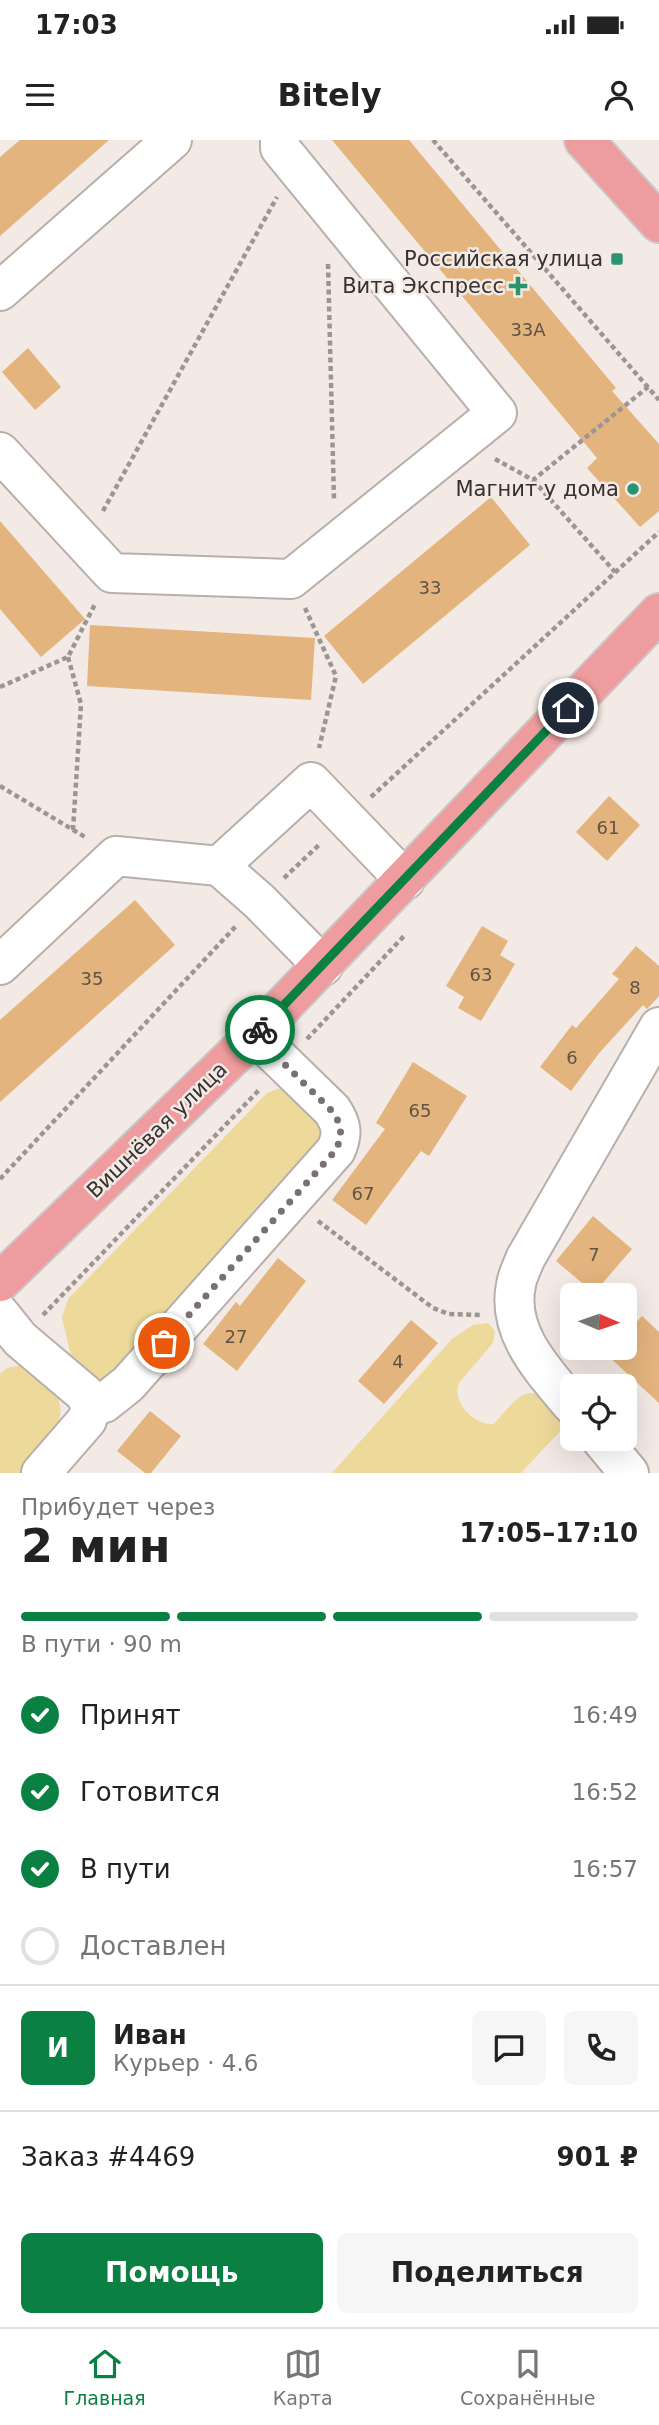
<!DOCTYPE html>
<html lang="ru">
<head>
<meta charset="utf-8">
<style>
	:root { --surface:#fff; --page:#f6f6f6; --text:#222; --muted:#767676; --line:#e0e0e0; --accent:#0b8043 }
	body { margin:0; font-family:"DejaVu Sans",sans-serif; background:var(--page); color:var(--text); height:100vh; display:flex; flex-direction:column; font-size:26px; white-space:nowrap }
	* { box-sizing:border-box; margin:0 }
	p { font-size:23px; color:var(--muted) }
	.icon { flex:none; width:38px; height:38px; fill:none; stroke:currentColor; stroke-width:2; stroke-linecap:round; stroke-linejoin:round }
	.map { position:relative; height:1333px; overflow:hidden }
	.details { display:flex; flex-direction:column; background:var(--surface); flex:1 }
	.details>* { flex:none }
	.needle { width:46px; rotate:92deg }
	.controls { position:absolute; left:560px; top:1143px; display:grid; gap:14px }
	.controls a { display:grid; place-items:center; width:77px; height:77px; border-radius:10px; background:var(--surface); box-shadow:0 7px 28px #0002; font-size:35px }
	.pin { position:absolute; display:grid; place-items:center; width:60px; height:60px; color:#fff; margin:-30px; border:4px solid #fff; border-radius:50%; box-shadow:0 2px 7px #0007 }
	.courier { position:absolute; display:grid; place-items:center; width:70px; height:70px; margin:-35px; border:5px solid #0b8043; border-radius:50%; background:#fff; color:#222; box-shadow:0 2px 9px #0007 }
	.summary em { font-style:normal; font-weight:800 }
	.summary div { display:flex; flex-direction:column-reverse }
	.summary { display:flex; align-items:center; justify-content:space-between; height:119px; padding:0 21px }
	h1 { font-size:46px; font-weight:800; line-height:52px }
	.bar { display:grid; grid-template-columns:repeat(4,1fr); gap:10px 7px; align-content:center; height:84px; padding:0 21px }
	.bar i { height:9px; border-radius:5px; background:var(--line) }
	.bar .active { background:var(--accent) }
	.bar p { grid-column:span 4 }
	.line { display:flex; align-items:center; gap:18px; padding:0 21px; border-top:2px solid var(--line) }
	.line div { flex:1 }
	.round { display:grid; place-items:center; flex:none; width:74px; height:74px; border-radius:10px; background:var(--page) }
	ol { padding:0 21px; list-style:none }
	li { display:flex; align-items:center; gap:21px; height:77px }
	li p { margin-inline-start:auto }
	li .icon { padding:7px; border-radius:50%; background:var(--accent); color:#fff; stroke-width:4 }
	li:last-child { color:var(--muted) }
	li i { width:38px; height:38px; border:4px solid var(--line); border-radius:50% }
	.primary-button { display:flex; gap:14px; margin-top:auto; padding:14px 21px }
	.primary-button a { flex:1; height:80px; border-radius:10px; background:var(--accent); color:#fff; font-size:28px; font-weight:800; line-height:80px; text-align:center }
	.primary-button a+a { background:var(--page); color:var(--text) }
	.status { display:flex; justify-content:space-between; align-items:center; height:49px; padding:0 35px; background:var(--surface); direction:ltr }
	.status svg { height:19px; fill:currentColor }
	header { display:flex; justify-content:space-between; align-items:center; height:91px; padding:0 21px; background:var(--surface); font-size:32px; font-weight:800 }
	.tabs { display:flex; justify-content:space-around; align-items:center; height:98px; border-top:2px solid var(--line); background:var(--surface); font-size:19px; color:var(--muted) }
	.tabs a { display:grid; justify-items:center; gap:4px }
	.tabs .active { color:var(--accent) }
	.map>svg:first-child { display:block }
	.green { fill:#edda9b }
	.building { fill:#e3b47e }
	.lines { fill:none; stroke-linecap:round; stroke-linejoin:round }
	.minor-casing { stroke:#b8afab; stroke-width:42 }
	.major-casing { stroke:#cac9c9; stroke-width:42 }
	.path { stroke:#9c9592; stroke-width:4.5; stroke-dasharray:5 3.5; stroke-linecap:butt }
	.minor { stroke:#fff; stroke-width:38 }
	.major { stroke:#ef9c9e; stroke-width:38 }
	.done { stroke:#78716f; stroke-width:7; stroke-dasharray:0 12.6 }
	.route { stroke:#0b8043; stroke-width:9 }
	.poi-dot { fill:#2c9370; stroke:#f3e9e5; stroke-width:2.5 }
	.labels { text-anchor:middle; stroke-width:5; stroke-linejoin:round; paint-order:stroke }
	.number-label { font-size:18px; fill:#605244 }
	.poi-label { font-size:21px; fill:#353130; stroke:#f3e9e5; text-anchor:end }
	.street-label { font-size:21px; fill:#353130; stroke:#f3e9e5 }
</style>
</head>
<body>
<div class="status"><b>17:03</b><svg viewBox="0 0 49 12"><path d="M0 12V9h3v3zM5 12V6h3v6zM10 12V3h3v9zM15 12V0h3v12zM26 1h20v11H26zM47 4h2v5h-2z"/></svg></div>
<header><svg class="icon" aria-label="menu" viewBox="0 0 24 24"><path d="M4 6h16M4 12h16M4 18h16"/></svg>Bitely<svg class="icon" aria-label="person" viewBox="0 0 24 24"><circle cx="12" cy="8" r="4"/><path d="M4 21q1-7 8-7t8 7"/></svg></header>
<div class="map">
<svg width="659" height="1333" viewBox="0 0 659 1333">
	<rect width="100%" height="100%" fill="#f3e9e5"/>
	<g class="green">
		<polygon points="288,948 329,990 122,1239 97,1245 72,1221 62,1177 68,1159 267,953 277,949"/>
		<path d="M488,1183L495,1191L493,1203L459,1243C451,1262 475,1286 494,1284C529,1243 532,1242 566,1285L521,1333H332L452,1199L473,1185Z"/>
		<path d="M22,1225C31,1233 45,1240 52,1249C77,1281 40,1310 21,1333H0V1234L7,1228Z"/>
	</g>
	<g class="building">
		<polygon points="20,0 109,0 0,96 0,17"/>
		<polygon points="332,0 409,0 616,248 612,251 659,304 659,371 640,387 587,328 597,318"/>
		<polygon points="28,208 61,247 35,270 2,232"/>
		<polygon points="491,357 530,405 363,544 324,496"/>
		<polygon points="0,381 85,479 41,517 0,469"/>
		<polygon points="90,485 315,498 311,560 87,546"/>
		<polygon points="609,656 640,685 607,721 576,692"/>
		<polygon points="135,760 175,805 0,962 0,880"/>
		<polygon points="482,786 508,801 500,815 515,824 481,881 458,868 464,857 446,846"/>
		<polygon points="636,806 659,826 659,856 647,869 643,865 600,912 571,951 540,927 572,885 576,888 619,839 612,834"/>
		<polygon points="413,922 467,956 429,1016 421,1011 366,1085 332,1060 385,989 376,983"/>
		<polygon points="593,1076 632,1109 594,1153 556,1121"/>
		<polygon points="278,1118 306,1141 237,1231 203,1204 236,1162 240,1166"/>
		<polygon points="642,1176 659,1192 659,1263 607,1215 613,1208 625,1208 625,1195"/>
		<polygon points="411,1180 438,1203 384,1264 358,1241"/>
		<polygon points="150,1271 181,1296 151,1333 145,1333 117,1311"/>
	</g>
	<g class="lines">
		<g class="minor-casing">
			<g id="minor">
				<polyline points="0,151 172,0"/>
				<polyline points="0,312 112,433 291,439 497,273 280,8 280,0"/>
				<polyline points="219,726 311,642 405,740"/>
				<polyline points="0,825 116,716 219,726 259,761 323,826"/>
				<polyline points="0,1174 20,1199 85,1254 91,1267 87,1280 41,1333"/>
				<path d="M572,1265C544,1231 506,1193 516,1145C517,1136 522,1128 525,1119L659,887"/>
				<path d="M91,1267L104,1263L128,1244L336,1010C343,994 342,985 332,970L255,895"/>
				<polyline points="600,1298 629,1333"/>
			</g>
		</g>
		<g class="major-casing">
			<g id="major">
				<polyline points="584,0 659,83"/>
				<polyline points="0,1142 255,895 659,473"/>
			</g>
		</g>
		<g class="path">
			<polyline points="433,0 659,260"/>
			<polyline points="328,124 334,360"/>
			<polyline points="495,319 533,340 648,247"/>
			<polyline points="533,340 615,432"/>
			<polyline points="103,371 277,57"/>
			<polyline points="305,468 336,536 319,608"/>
			<polyline points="68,517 81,564 73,690"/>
			<polyline points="0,547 68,517 95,464"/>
			<polyline points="0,646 85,697"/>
			<polyline points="371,657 659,392"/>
			<polyline points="284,738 321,703"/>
			<polyline points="307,899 404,796"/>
			<polyline points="0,1039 236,786"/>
			<polyline points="318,1081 433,1168 449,1174 482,1175"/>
			<polyline points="43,1175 260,949"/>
		</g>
		<use href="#minor" class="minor"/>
		<use href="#major" class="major"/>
	</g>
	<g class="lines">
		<path class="done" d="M164,1203L336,1010C343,994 342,985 332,971L255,895L260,890"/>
		<polyline class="route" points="260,890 568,568"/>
	</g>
	<g class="poi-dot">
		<rect x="610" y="112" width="14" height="14" rx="3.5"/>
		<path d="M514.5 135.5h7v7h7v7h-7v7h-7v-7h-7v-7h7z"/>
		<circle cx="633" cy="349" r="7"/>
	</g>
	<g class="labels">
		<g class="number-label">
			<text x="528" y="196">33А</text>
			<text x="430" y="454">33</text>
			<text x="608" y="694">61</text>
			<text x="481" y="841">63</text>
			<text x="92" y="845">35</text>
			<text x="635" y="854">8</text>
			<text x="572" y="924">6</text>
			<text x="420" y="977">65</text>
			<text x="363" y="1060">67</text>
			<text x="594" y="1121">7</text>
			<text x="236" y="1203">27</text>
			<text x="398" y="1228">4</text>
		</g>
		<g class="poi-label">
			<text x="603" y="126">Российская улица</text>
			<text x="504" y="153">Вита Экспресс</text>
			<text x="619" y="356">Магнит у дома</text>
		</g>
		<g class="street-label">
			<text transform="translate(157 990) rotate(-44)" y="7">Вишнёвая улица</text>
		</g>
	</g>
</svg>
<div class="controls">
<a><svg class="needle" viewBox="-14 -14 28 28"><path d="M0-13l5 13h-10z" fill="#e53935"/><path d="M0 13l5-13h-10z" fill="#767676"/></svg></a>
<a><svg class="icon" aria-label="locate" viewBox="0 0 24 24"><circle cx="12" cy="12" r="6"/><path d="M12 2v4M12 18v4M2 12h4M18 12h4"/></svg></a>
</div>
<div class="pin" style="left:164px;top:1203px;background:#ea580c"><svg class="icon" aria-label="bag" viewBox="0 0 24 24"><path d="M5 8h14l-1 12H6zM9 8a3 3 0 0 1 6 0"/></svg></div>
<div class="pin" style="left:568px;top:568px;background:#1f2937"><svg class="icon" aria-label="home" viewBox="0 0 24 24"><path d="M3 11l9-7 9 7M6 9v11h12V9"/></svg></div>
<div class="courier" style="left:260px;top:890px"><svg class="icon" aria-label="bike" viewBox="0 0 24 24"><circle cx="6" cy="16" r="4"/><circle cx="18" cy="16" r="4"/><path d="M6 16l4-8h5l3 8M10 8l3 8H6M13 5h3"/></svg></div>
</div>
<section class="details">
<div class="summary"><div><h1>2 мин</h1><p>Прибудет через</p></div><em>17:05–17:10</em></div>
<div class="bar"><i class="active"></i><i class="active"></i><i class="active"></i><i></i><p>В пути · 90 m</p></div>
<ol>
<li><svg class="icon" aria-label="check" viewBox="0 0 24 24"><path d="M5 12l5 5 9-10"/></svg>Принят<p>16:49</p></li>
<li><svg class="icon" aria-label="check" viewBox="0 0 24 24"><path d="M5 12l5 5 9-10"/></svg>Готовится<p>16:52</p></li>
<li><svg class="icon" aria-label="check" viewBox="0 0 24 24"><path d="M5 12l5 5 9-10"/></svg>В пути<p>16:57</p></li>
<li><i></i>Доставлен</li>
</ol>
<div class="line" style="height:126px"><b class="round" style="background:var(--accent);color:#fff">И</b><div><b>Иван</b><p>Курьер · 4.6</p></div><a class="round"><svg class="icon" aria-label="chat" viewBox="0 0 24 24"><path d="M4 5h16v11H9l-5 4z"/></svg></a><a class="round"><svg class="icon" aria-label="phone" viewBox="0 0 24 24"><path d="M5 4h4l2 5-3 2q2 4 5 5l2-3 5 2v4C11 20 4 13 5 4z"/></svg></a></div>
<div class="line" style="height:91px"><div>Заказ #4469</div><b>901 ₽</b></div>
<div class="primary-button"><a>Помощь</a><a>Поделиться</a></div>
</section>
<nav class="tabs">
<a class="active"><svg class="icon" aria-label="home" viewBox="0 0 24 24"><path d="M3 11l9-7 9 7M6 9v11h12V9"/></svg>Главная</a>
<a><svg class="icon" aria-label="map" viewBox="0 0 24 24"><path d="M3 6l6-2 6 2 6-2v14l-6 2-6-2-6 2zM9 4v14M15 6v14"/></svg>Карта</a>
<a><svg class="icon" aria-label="saved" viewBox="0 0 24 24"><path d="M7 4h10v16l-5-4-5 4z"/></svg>Сохранённые</a>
</nav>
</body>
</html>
